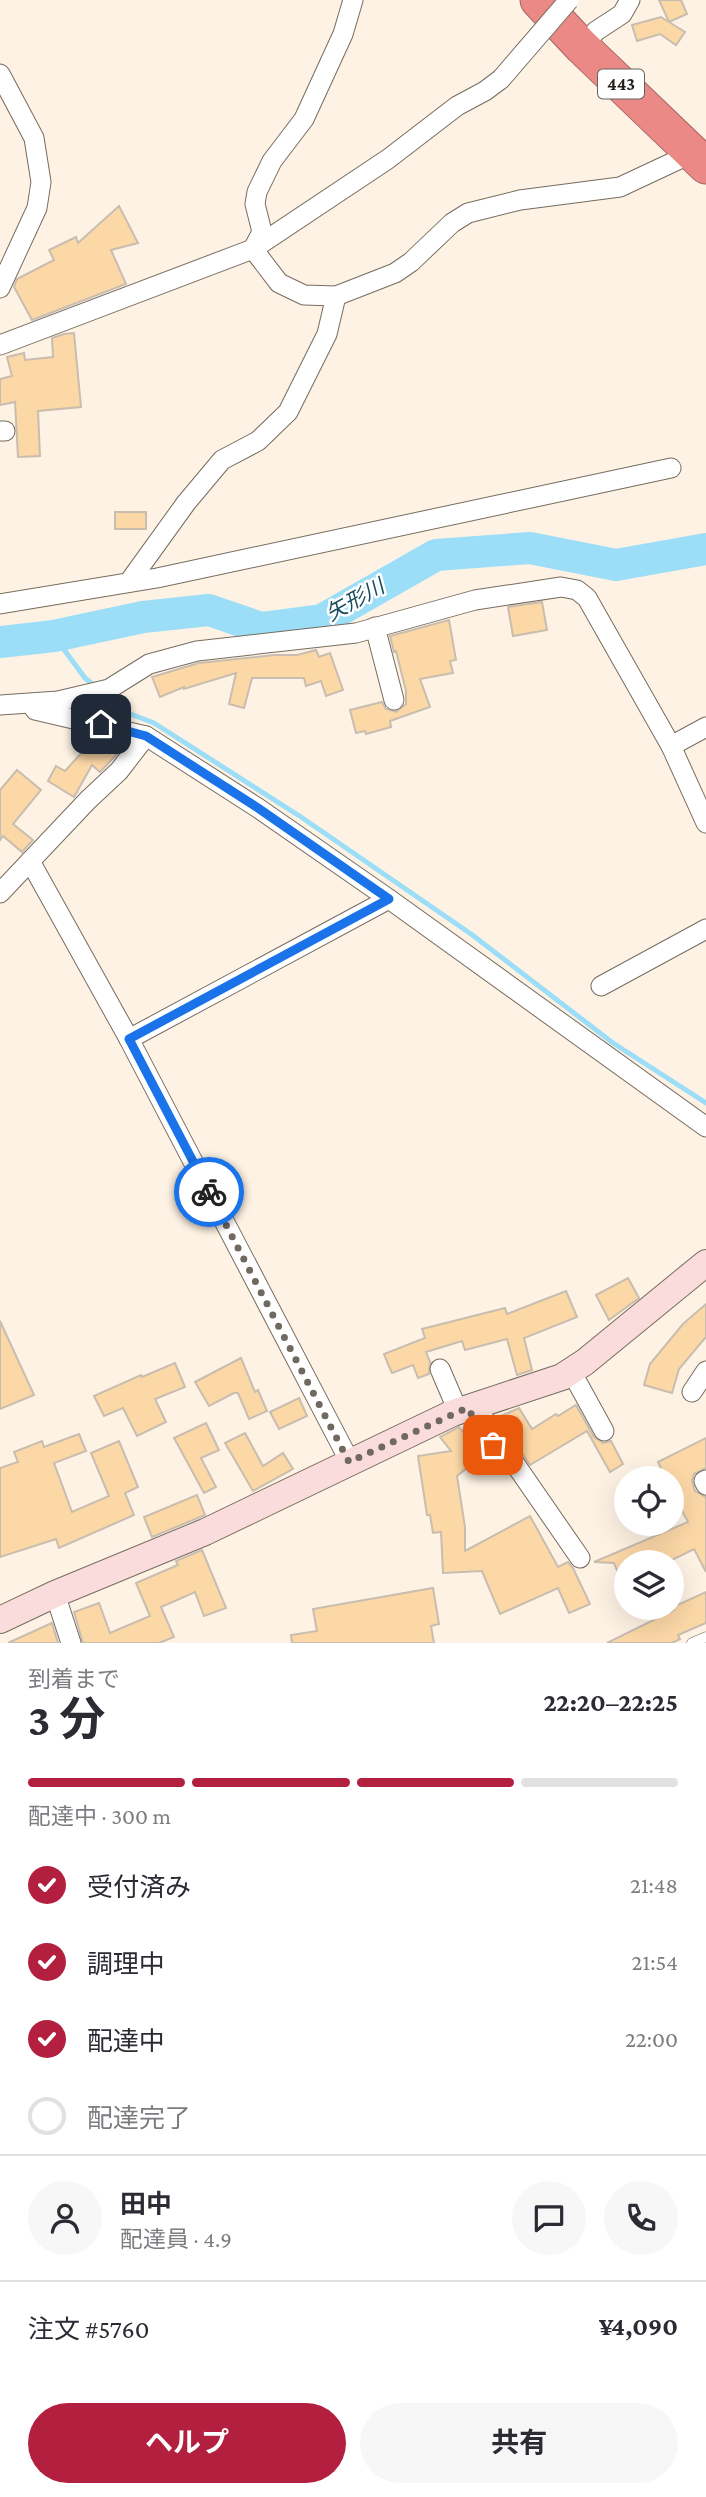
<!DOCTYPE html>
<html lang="ja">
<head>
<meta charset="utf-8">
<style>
	:root { --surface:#fff; --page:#f7f7f7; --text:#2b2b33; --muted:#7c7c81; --line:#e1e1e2; --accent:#b21f3f }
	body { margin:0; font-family:"Crimson Pro","Noto Sans JP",serif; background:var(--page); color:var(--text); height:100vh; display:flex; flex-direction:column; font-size:26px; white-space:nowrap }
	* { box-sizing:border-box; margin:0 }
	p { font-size:23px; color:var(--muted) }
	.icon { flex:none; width:38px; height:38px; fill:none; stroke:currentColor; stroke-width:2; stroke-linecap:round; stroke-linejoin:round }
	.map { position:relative; height:1643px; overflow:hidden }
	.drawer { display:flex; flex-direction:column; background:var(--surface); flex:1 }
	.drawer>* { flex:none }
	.buttons { position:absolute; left:614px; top:1466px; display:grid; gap:14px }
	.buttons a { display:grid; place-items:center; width:70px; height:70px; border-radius:50%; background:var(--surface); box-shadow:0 7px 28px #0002; font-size:35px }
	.pin { position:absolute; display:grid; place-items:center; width:60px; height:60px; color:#fff; margin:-30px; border-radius:14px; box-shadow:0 4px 10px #0006 }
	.courier { position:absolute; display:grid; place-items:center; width:70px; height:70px; margin:-35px; border:5px solid #1a73e8; border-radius:50%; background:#fff; color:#222; box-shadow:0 2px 9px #0007 }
	.headline em { font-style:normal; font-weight:700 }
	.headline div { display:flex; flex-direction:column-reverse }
	.headline { display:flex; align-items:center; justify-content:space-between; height:119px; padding:0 28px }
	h1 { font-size:46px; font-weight:700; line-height:52px }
	.bar { display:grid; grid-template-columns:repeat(4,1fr); gap:10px 7px; align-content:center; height:84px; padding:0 28px }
	.bar i { height:9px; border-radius:5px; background:var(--line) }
	.bar .selected { background:var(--accent) }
	.bar p { grid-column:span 4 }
	.line { display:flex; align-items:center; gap:18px; padding:0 28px; border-top:2px solid var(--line) }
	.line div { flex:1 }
	.round { display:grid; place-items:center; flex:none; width:74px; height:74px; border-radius:37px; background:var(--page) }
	ol { padding:0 28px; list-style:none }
	li { display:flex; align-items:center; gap:21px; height:77px }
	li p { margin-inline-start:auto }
	li .icon { padding:7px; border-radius:50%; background:var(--accent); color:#fff; stroke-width:4 }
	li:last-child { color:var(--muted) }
	li i { width:38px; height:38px; border:4px solid var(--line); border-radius:50% }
	.primary-button { display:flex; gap:14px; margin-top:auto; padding:14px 28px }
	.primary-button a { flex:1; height:80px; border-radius:42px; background:var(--accent); color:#fff; font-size:28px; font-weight:700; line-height:80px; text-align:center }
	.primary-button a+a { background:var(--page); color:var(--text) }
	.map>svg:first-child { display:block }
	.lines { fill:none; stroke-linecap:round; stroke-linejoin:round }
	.stream { stroke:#9cdef7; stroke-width:5 }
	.river { stroke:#9cdef7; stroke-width:32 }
	.building { fill:#fdd8a7; stroke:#c8bdaf; stroke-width:2 }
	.lane-casing { stroke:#766c5f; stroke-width:11 }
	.street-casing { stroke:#766c5f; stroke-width:21 }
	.secondary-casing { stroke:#766c5f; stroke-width:28 }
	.highway-casing { stroke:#a56461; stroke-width:37 }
	.lane { stroke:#fff; stroke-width:10 }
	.street { stroke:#fff; stroke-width:19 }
	.secondary { stroke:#f9dcdb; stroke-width:26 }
	.highway { stroke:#eb8987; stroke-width:35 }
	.street-bridge-casing { stroke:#766c5f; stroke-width:21; stroke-linecap:butt }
	.street-bridge { stroke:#fff; stroke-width:19 }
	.done { stroke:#6f6960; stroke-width:7; stroke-dasharray:0 12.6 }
	.route { stroke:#1a73e8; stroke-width:9 }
	.labels { text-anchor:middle; stroke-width:5; stroke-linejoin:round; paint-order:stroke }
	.shield { fill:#fff; stroke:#65625f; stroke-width:2 }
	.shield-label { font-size:18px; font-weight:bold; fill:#231f1a }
	.water-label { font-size:21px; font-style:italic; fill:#184d5f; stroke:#fff }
</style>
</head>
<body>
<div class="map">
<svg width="706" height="1643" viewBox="0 0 706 1643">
	<rect width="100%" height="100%" fill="#fdf2e3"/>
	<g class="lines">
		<g class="stream">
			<polyline points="54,636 85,678 95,686"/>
			<polyline points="105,695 120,710 154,723 301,817 471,934 613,1043 706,1103"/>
		</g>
		<polyline class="river" points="0,642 54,636 143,617 209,610 261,628 322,620 436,555 530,548 616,565 706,549"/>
	</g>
	<g class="building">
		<polygon points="659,0 681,0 687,14 669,22"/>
		<polygon points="661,17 685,32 676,45 660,34 637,41 632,25"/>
		<polygon points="119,206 138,243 111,250 126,284 32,320 14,287 17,279 54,260 49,250 76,237 78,243"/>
		<polygon points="74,333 81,407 38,411 40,456 18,457 15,402 0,405 0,379 12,376 7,357 24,353 25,360 53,357 52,338 64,334"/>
		<rect x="115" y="512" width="31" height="17"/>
		<polygon points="542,602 547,630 513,636 508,607"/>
		<polygon points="449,620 456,660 450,661 453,673 420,679 430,707 390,721 391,727 366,734 365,731 356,733 350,710 382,702 386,709 396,712 406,704 406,691 396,651 394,652 390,636"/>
		<polygon points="316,650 319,657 330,653 343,690 326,696 321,681 306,686 304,678 252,678 244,708 229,704 236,673 184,689 184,687 160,697 152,677 199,663 274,655 297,655"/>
		<polygon points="96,737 117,754 100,772 92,765 74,797 48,781 56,766 65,771"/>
		<polygon points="17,770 41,790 13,824 33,840 22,852 3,836 0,840 0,790"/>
		<polygon points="628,1278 639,1298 609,1320 596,1295"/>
		<polygon points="566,1291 577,1317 524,1338 532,1370 517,1375 507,1339 465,1350 462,1341 426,1352 430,1362 429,1374 418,1378 413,1365 392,1373 388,1364 384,1354 425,1338 422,1329 505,1308 507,1314"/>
		<polygon points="706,1304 706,1337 679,1369 672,1393 644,1385 650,1364 683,1324"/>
		<polygon points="0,1321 34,1395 0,1409"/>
		<polygon points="241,1358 255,1392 258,1390 267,1411 249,1419 238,1393 234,1393 209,1406 195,1382"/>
		<polygon points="175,1363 185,1387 155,1399 166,1422 137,1436 123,1408 104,1416 94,1396 141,1375 142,1377"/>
		<polygon points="299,1398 307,1416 279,1429 270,1412"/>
		<polygon points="576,1405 594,1437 603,1443 611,1441 623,1464 610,1472 587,1431 530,1465 506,1430 509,1428 501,1416 519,1408 532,1429 556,1414 558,1416"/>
		<polygon points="206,1423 219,1450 201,1458 216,1487 204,1493 174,1438"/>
		<polygon points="459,1427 482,1456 457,1476 465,1527 465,1551 530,1516 558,1567 568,1562 573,1568 590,1604 569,1613 558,1588 500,1614 482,1571 443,1573 441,1532 433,1533 430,1515 427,1515 418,1456 451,1451 440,1437"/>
		<polygon points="245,1433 263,1466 283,1453 293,1469 253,1491 225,1443"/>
		<polygon points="79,1434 86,1451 54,1463 72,1512 109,1496 91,1453 119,1441 138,1487 125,1493 134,1515 59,1548 56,1539 0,1557 0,1468 18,1462 14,1452 42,1441 44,1447"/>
		<polygon points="706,1438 706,1468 694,1474 692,1481 695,1491 706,1497 706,1572 694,1549 666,1563 626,1563 626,1593 614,1563 594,1562 688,1522 672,1492 672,1479 666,1479 658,1462"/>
		<polygon points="197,1495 205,1515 152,1537 144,1517"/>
		<polygon points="202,1550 226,1608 204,1616 195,1592 161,1607 174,1637 159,1643 83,1643 74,1612 99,1603 110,1633 150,1616 136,1583 178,1565 176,1561"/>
		<polygon points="433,1588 439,1624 431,1626 434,1643 292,1643 291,1635 317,1631 313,1609"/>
		<polygon points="706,1592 706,1623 678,1635 680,1639 672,1643 607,1643 674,1610 673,1607"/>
		<polygon points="52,1623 58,1643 8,1643"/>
	</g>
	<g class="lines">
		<g class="lane-casing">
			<polyline id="lane" points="692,1643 706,1637"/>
		</g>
		<g class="street-casing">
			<g id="street">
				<polyline points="582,47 596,31 622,14 630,0"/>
				<polyline points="0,74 34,138 41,182 37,208 0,288"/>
				<polyline points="253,249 279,283 304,295 336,296 395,273 411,262 452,223 468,213 520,200 620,187 699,150"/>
				<polyline points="253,249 262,232 255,204 257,192 272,161 304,119 343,34 353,0"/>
				<polyline points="0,345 253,249 388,159 457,106 485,91 501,79"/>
				<polyline points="0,431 5,431"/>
				<polyline points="129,582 186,503 222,460 258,441 288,412 327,334 336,296"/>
				<polyline points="0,604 157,578 671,468"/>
				<polyline points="375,627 394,700"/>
				<polyline points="0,705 58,701 109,689 149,664 197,651 356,633 475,600 561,587 577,590 587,598 671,746 706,823"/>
				<polyline points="35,710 146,736 258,808 389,899 706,1127"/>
				<polyline points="671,746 706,727"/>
				<polyline points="30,861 129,1039"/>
				<polyline points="0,893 88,800 119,771 146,736"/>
				<polyline points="601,986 706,929"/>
				<polyline points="440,1369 458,1411"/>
				<polyline points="571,1371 604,1431"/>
				<polyline points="692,1392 706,1371"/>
				<polyline points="475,1406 580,1558"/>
				<polyline points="350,1462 129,1039 389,899"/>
				<polyline points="706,1480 704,1481 706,1485"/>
				<polyline points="55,1594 71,1643"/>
			</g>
		</g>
		<g class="secondary-casing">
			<polyline id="secondary" points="0,1620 55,1594 205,1532 453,1413 562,1377 585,1362 706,1263"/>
		</g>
		<g class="highway-casing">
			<polyline id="highway" points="538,0 582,47 706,166"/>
		</g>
		<use href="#lane" class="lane"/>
		<use href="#street" class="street"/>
		<use href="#secondary" class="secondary"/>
		<use href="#highway" class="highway"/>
		<g class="street-bridge-casing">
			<polyline id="street-bridge" points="501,79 569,0"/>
		</g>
		<use href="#street-bridge" class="street-bridge"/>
	</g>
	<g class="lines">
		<polyline class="done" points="209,1192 349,1462 467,1408 493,1445"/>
		<polyline class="route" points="101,724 146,736 258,808 389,899 129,1039 209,1192"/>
	</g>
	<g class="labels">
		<rect class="shield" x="598" y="69.5" width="46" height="29" rx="5"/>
		<g class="shield-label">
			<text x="621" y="90">443</text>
		</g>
		<g class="water-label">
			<text transform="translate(355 600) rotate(-29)" y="7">矢形川</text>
		</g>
	</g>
</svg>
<div class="buttons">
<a><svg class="icon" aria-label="locate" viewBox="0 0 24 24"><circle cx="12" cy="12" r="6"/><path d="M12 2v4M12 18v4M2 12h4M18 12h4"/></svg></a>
<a><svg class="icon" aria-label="layers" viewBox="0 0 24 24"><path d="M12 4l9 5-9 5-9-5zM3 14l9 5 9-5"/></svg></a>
</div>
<div class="pin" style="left:493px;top:1445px;background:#ea580c"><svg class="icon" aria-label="bag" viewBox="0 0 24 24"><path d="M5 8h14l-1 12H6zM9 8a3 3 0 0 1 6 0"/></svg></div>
<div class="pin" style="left:101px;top:724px;background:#1f2937"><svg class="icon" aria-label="home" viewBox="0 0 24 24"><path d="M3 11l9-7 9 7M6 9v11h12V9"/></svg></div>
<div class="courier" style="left:209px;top:1192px"><svg class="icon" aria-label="bike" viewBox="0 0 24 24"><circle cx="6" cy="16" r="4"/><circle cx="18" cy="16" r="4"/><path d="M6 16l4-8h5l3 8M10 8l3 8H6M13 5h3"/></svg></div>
</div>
<section class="drawer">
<div class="headline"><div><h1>3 分</h1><p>到着まで</p></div><em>22:20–22:25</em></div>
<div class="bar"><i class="selected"></i><i class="selected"></i><i class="selected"></i><i></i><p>配達中 · 300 m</p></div>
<ol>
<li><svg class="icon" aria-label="check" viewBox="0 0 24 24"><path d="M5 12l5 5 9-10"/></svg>受付済み<p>21:48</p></li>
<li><svg class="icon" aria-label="check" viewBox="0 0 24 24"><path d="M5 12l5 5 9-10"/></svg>調理中<p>21:54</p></li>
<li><svg class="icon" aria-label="check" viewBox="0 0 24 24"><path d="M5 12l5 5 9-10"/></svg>配達中<p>22:00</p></li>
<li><i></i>配達完了</li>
</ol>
<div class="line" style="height:126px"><a class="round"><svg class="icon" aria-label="person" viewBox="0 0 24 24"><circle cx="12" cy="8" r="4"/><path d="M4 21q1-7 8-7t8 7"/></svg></a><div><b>田中</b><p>配達員 · 4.9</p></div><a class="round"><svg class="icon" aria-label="chat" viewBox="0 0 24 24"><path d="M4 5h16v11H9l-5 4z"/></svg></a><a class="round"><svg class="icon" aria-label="phone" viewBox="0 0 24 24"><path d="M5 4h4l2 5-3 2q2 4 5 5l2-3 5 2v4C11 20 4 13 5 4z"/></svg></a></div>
<div class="line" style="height:91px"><div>注文 #5760</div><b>¥4,090</b></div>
<div class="primary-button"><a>ヘルプ</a><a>共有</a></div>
</section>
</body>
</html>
